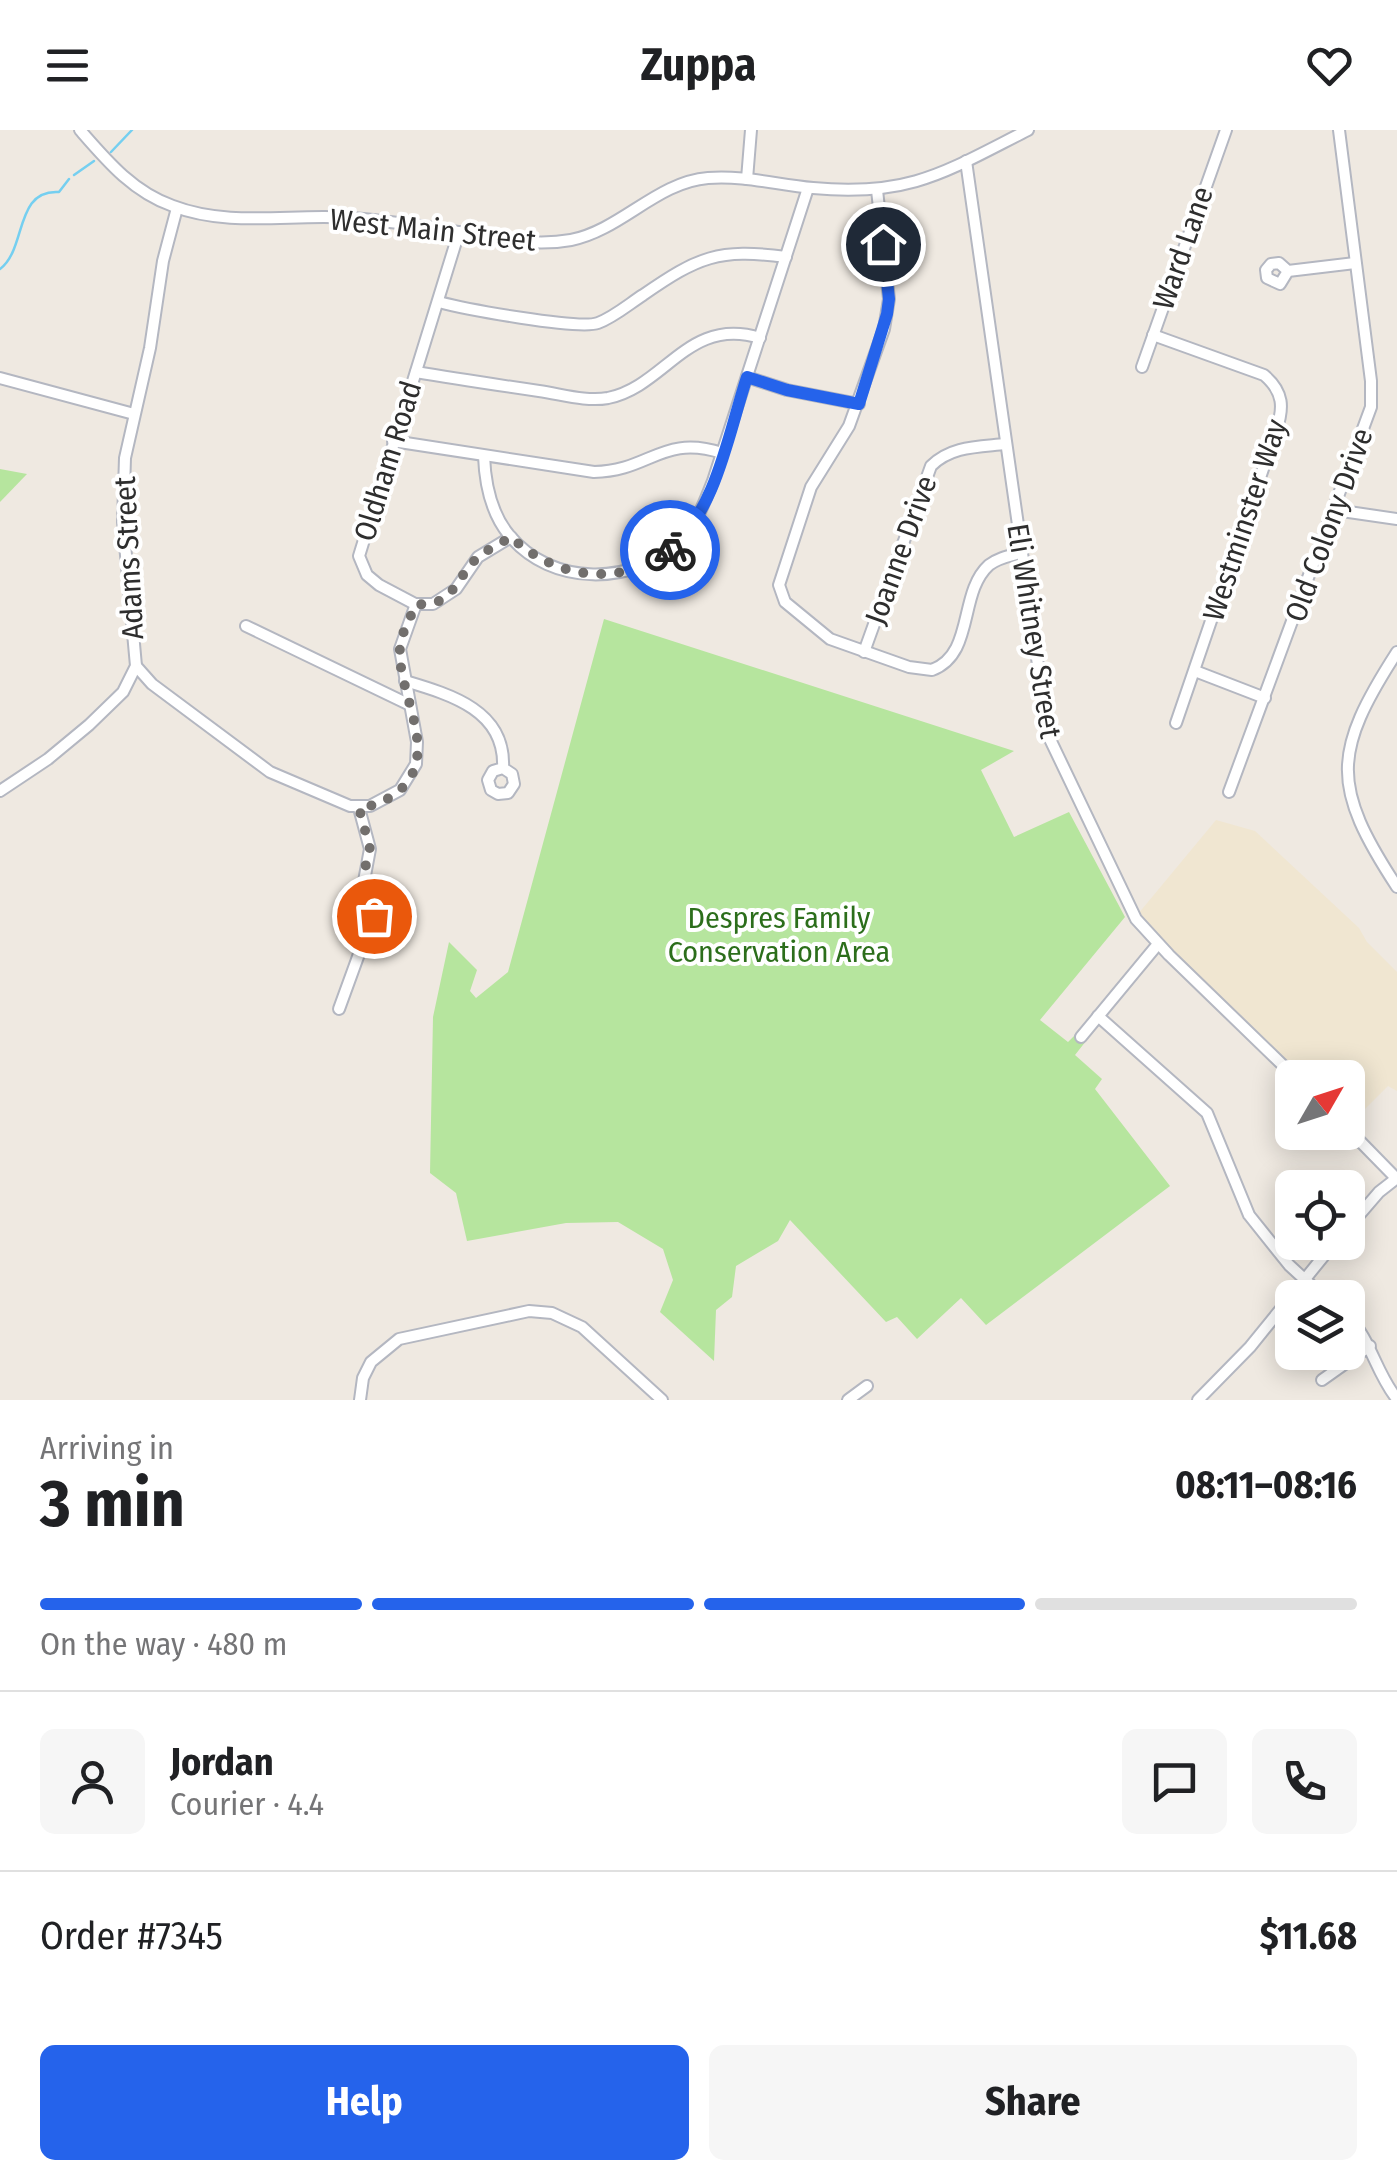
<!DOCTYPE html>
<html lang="en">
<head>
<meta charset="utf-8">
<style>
	:root { --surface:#fff; --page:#f6f6f6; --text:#202124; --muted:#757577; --line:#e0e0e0; --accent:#2563eb }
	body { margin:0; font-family:"Fira Sans Condensed",sans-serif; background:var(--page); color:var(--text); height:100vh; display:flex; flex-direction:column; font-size:38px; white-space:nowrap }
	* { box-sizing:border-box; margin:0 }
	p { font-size:32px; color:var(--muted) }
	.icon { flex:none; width:55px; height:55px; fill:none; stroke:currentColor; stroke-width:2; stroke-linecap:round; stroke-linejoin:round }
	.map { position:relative; height:1270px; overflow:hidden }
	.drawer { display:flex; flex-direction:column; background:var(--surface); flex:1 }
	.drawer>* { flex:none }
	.needle { width:65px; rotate:51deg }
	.fabs { position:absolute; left:1275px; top:930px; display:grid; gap:20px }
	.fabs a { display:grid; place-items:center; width:90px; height:90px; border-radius:15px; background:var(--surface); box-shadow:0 5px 25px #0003; font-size:50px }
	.pin { position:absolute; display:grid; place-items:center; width:85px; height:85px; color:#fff; margin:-42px; border:5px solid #fff; border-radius:50%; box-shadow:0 2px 10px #0007 }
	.courier { position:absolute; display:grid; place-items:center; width:100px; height:100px; margin:-50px; border:8px solid #2563eb; border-radius:50%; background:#fff; color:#222; box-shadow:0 2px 12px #0007 }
	.overview em { font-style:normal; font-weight:700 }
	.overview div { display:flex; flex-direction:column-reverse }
	.overview { display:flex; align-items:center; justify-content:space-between; height:170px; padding:0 40px }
	h1 { font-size:65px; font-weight:700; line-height:75px }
	.bar { display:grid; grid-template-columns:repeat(4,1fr); gap:15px 10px; align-content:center; height:120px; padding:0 40px }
	.bar i { height:12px; border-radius:8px; background:var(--line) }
	.bar .selected { background:var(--accent) }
	.bar p { grid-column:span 4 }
	.line { display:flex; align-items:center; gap:25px; padding:0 40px; border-top:2px solid var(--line) }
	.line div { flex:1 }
	.round { display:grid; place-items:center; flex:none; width:105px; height:105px; border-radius:15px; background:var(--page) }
	.primary-button { display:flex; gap:20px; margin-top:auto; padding:20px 40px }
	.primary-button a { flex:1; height:115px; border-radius:15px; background:var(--accent); color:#fff; font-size:40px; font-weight:700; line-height:115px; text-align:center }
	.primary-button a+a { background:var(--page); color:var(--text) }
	header { display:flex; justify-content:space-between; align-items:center; height:130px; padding:0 40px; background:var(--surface); font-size:45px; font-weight:700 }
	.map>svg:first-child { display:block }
	.education { fill:#f0e6d1 }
	.green { fill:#b6e59e }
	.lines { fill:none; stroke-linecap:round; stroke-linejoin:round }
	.stream { stroke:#75cff0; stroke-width:2.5 }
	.minor-casing { stroke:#b4b7c1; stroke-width:14 }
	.minor { stroke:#fff; stroke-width:10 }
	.done { stroke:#726f6d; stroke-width:10; stroke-dasharray:0 18 }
	.route { stroke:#2563eb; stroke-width:12 }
	.labels { text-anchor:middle; stroke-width:8; stroke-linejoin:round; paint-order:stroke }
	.street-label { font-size:30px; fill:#2e2e2e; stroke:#fff }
	.park-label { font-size:30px; fill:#2c6e1b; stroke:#fff }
</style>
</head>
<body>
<header><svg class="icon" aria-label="menu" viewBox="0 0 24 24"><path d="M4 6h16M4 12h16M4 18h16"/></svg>Zuppa<svg class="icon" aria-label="heart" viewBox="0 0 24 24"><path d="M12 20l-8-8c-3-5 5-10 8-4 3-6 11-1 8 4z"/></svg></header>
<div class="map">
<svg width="1397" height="1270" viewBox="0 0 1397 1270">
	<rect width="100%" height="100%" fill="#efe9e1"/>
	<polygon class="education" points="1216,690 1255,701 1359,798 1367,812 1397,842 1397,961 1388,956 1349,995 1348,948 1300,947 1160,810 1138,784"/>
	<g class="green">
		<polygon points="0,339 27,344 0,372"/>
		<polygon points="604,489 1014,621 981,640 1014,707 1069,682 1125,787 1040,890 1068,912 1077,903 1086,911 1075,925 1102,949 1095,959 1170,1056 986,1195 961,1168 917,1209 897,1187 886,1192 790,1090 778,1111 736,1136 732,1167 716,1180 714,1231 660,1182 673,1150 663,1119 618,1092 566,1093 467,1111 456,1063 430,1043 433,887 449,812 477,840 470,861 476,868 508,842"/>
	</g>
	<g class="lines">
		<g class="stream">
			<polyline points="111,22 132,0"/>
			<polyline points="74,45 94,31"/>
			<path d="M0,139C27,119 14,59 59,62L69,49"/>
		</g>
		<g class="minor-casing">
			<g id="minor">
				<path d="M80,0C107,31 133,62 173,76C230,98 294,83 353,88C388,91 423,96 458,102C495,108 533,117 571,110C621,100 657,52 708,48C743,45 778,55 813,58C910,67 945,42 1028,0"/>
				<polyline points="966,31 1048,605 1136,789 1169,825 1296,948"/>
				<polyline points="747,49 751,0"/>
				<path d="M877,60L889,169L884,199L849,296L811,357L779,455L785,472L830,509L909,537L932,540C975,524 958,463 989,435C998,428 1009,426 1020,423"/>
				<polyline points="459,102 359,426 367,445 379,455 415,474 433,474 456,459 478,427 511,407"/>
				<polyline points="1288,141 1279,133 1271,134 1266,140 1267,148 1280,154 1288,141 1355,133"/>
				<path d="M439,172C465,179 578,200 598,193C614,187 629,174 643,165C698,127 718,118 786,127"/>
				<path d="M1153,205L1264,245C1284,262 1284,278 1276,301L1176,593"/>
				<polyline points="1142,237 1226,0"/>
				<path d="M416,242C457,249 498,255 539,261C561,264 586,272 608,268C666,256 688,186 760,208"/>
				<polyline points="747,247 787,260 859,274"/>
				<polyline points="0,248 134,284"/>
				<path d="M393,311L594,342C650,341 662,304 722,323"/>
				<path d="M484,326C485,353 491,383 509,405C551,457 634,456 680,411C697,394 704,373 713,351L808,58"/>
				<polyline points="1335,380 1397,389"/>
				<polyline points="246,496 410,575"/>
				<path d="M864,522L931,336C951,316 978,317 1005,314"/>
				<path d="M1397,522C1332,623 1331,656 1397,757"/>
				<polyline points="136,536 152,554 270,642 350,676 370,676 400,660 416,634 417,612 400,519 416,474"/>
				<polyline points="1195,541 1265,568"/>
				<path d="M405,551C452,565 506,581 503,638L493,641L488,650L491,660L498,664L508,663L514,654L512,644L503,638"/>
				<polyline points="0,661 48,629 89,595 123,562 136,536 123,392 125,328 150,218 163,131 177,78"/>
				<polyline points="1229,662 1371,277 1371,251 1339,0"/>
				<polyline points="339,879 375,780 374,768 364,751 370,719 359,678"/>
				<polyline points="1098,886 1207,983 1249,1085 1289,1135 1325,1168"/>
				<polyline points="1081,907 1158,814"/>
				<polyline points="1348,999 1396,1048"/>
				<polyline points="1348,1098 1379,1062 1397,1048"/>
				<path d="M1348,1186C1371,1210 1376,1243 1397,1269"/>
				<polyline points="1322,1250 1370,1216"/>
				<polyline points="360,1270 363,1248 371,1232 399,1209 529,1181 552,1183 582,1197 662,1270"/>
				<polyline points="848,1270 867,1256"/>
				<polyline points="1198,1270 1250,1217 1335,1112"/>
			</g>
		</g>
		<use href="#minor" class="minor"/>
	</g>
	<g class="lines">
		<path class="done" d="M374,786L376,774L363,746L370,719L359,678C373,676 384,672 395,664C445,627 396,564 400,517C401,503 411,487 416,474C453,478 455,449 477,428C486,420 500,414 511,407C556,449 620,458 670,420"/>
		<path class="route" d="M670,420C717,378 728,305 747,247L787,260L859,274L887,184L889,169L883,114"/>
	</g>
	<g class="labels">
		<g class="street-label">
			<text transform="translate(433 100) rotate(6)" y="10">West Main Street</text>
			<text transform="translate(1183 118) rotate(-71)" y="10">Ward Lane</text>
			<text transform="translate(388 331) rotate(-73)" y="10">Oldham Road</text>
			<text transform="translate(1245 390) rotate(-72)" y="10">Westminster Way</text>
			<text transform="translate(1329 395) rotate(-70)" y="10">Old Colony Drive</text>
			<text transform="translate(901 420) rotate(-70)" y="10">Joanne Drive</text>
			<text transform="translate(129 428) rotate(-93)" y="10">Adams Street</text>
			<text transform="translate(1034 501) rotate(81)" y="10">Eli Whitney Street</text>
		</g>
		<g class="park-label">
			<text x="779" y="798">Despres Family<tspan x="779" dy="34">Conservation Area</tspan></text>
		</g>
	</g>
</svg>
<div class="fabs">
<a><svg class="needle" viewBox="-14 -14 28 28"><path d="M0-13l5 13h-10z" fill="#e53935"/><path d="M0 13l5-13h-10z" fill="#757577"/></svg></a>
<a><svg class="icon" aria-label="locate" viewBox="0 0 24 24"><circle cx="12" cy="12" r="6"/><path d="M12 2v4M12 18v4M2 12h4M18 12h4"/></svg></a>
<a><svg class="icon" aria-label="layers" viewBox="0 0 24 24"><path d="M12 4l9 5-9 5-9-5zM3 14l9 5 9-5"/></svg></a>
</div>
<div class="pin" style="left:374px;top:786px;background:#ea580c"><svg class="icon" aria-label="bag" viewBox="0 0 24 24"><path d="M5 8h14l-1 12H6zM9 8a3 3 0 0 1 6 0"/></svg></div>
<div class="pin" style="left:883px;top:114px;background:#1f2937"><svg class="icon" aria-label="home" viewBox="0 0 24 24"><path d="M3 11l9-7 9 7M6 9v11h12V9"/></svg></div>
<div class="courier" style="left:670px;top:420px"><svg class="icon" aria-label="bike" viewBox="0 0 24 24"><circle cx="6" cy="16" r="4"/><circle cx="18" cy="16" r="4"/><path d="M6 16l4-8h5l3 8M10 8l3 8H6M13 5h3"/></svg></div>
</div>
<section class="drawer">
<div class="overview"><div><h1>3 min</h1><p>Arriving in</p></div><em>08:11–08:16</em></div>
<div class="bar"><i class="selected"></i><i class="selected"></i><i class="selected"></i><i></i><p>On the way · 480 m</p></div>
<div class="line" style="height:180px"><a class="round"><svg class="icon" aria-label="person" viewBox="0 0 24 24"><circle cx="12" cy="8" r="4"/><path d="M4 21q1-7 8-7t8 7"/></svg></a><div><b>Jordan</b><p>Courier · 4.4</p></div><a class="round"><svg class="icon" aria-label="chat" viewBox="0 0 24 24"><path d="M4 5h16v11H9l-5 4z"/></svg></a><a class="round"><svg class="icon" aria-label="phone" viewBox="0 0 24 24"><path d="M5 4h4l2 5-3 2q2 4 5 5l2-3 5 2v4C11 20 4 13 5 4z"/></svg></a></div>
<div class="line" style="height:130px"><div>Order #7345</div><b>$11.68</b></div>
<div class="primary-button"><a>Help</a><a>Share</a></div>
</section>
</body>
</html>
